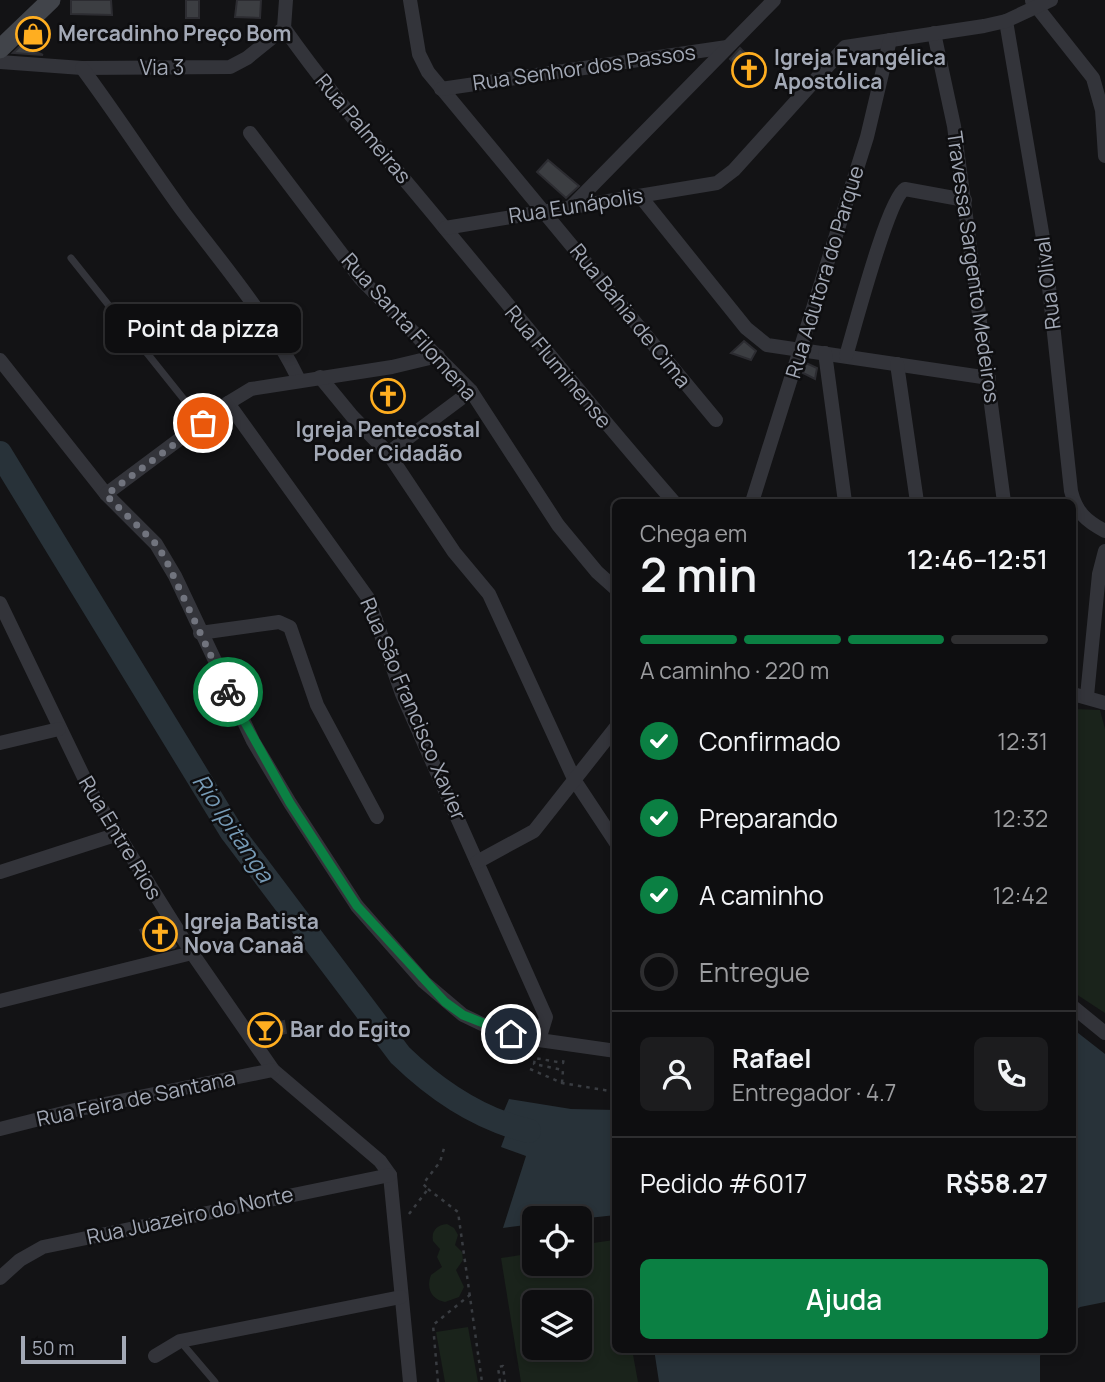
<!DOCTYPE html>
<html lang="pt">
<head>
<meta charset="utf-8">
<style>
	:root { --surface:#0e0e10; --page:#1c1c1e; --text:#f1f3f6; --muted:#9b9c9f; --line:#2e2e30; --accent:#0b8043 }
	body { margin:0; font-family:Manrope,sans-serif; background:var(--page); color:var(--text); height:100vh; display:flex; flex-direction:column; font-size:26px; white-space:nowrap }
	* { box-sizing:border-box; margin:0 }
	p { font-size:23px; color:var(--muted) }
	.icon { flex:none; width:38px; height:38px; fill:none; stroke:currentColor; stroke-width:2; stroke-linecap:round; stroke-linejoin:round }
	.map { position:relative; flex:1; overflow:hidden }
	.panel { position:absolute; left:612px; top:499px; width:464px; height:854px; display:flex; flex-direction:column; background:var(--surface); border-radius:10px; box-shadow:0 4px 10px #0003,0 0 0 2px var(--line) }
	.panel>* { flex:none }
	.controls { position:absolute; left:522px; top:1206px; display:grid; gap:14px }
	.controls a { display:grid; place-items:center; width:70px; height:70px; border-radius:10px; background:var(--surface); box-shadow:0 4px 10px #0003,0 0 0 2px var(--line); font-size:35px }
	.scale { position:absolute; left:21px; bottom:18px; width:105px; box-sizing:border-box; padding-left:7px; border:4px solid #a3a9b6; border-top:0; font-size:19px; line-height:24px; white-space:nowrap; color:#a3a9b6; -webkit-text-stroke:5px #0e0e10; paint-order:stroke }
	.pin { position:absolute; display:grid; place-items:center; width:60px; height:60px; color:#fff; margin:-30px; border:4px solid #fff; border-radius:50%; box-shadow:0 2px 7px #0007 }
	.courier { position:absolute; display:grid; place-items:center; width:70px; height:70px; margin:-35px; border:5px solid #0b8043; border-radius:50%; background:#fff; color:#222; box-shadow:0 2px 9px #0007 }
	.bubble { position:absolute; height:49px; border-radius:10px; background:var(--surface); box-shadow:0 4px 10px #0003,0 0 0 2px var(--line); font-size:23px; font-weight:600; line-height:49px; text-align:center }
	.headline em { font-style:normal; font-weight:600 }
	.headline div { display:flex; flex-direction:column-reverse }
	.headline { display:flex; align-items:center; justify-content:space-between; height:119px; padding:0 28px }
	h1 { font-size:46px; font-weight:600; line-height:52px }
	.bar { display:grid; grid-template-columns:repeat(4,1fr); gap:10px 7px; align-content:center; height:84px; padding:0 28px }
	.bar i { height:9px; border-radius:5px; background:var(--line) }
	.bar .selected { background:var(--accent) }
	.bar p { grid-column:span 4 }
	.line { display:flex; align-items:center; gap:18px; padding:0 28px; border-top:2px solid var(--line) }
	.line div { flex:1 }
	.round { display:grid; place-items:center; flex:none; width:74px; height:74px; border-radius:10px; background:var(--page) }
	ol { padding:0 28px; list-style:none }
	li { display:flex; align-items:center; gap:21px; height:77px }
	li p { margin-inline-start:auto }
	li .icon { padding:7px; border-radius:50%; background:var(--accent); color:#fff; stroke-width:4 }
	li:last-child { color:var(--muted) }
	li i { width:38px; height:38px; border:4px solid var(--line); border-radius:50% }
	.action { display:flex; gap:14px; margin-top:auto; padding:14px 28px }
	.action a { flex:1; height:80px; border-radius:10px; background:var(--accent); color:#fff; font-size:28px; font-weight:600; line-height:80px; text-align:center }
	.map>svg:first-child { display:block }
	.green { fill:#1a231b; fill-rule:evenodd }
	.water { fill:#283239 }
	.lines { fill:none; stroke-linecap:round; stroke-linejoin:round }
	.river { stroke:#283239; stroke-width:24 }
	.building { fill:#3c3e42; stroke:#2c2c31; stroke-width:2 }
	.path { stroke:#393c41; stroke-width:2.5; stroke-dasharray:3.5 5; stroke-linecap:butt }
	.lane { stroke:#33343a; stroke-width:7 }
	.street { stroke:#33343a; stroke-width:14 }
	.secondary { stroke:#41444a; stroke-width:19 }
	.done { stroke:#71747e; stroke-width:7; stroke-dasharray:0 12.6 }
	.route { stroke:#0b8043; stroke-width:9 }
	.labels { text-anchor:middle; stroke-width:5; stroke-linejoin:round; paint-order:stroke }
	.poi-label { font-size:21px; font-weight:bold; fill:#a3a9b6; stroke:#0e0e10; text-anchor:start }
	.street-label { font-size:21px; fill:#a3a9b6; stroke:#0e0e10 }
	.water-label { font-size:23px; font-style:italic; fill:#769ab5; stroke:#0e0e10 }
</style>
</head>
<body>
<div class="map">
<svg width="1105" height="1382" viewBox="0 0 1105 1382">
	<rect width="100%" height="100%" fill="#131315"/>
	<g class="green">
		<polygon points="1073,709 1100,710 1105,729 1105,1013 1073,992"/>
		<path d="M447,1224L454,1228L458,1235L455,1245L462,1252L463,1260L456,1270L464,1287L459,1297L445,1302C431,1299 426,1288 431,1275L442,1267L437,1257L440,1249L433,1241C431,1231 437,1225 447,1224Z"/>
		<path d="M614,1240L616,1349H632L638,1382H521L501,1258L534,1253V1264H579V1245ZM534,1302H579V1348H534Z"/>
		<polygon points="468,1327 478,1382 445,1382 436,1332"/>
	</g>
	<g class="water">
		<polygon points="1073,1029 1105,1054 1105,1302 1080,1307 1073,1312"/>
		<polygon points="509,1099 571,1109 616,1110 616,1215 579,1219 534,1218 534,1224 503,1228 526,1156 501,1147 505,1136 495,1132"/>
		<polygon points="654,1349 1043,1349 1040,1356 1040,1382 659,1382"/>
	</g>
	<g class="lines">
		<path class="river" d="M0,453L231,831L400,1055C437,1091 479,1119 529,1131"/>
	</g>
	<g class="building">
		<polygon points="71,0 111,0 112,15 71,14"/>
		<rect x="186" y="0" width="13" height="18"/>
		<polygon points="237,0 261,0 260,18 235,17"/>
		<polygon points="38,29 46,36 34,51 43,55 13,53"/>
		<polygon points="740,48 766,75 755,86 730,59"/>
		<polygon points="548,160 579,186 566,198 537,172"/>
		<polygon points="744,341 756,351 751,360 731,353"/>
		<polygon points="806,363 817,368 815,379 803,373"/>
		<polygon points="160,921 176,946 174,948 163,950 157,942 150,947 140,930"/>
		<polygon points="284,1021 286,1033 263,1038 258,1028"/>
	</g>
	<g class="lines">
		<g class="path">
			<polyline points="530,1069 562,1083 616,1092"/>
			<polyline points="562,1083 563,1070 534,1064 535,1058 563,1063 564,1057"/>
			<polyline points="428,1189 458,1212 482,1382"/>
			<polyline points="409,1214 428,1189 423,1184 440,1162 445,1145"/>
			<polyline points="438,1382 433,1325 471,1294"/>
			<polyline points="500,1382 498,1367 503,1366 505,1382"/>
		</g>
		<g class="lane">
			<polyline points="71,258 202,422"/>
			<polyline points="180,1341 215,1382"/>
		</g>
		<g class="street">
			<polyline points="410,0 419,54 428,72 716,420"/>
			<polyline points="1032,1 1093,78 1102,110 1105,156"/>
			<path d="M1006,21L1045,250L1071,491C1076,512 1086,521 1105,531"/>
			<path d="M284,28C333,98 389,160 443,226C520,318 595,412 674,502"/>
			<polyline points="934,33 954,126 1004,502"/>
			<polyline points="0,62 82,68 230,67 247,58 284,28 286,0"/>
			<path d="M82,68C117,115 149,165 184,213C225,267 269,318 299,380"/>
			<polyline points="441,89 727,47"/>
			<polyline points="250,133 360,278 471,391 558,525 597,572 616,589"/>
			<polyline points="640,196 746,328 767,345 989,378"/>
			<polyline points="572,206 774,0"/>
			<polyline points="445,228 717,183 734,170 845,47 984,26 1006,21 1051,0"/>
			<polyline points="825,353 845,502"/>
			<path d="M846,356C854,330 888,198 905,189L965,200"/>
			<polyline points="0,360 106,494 156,544 175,576 253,741 290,803 357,906 424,982 463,1015 488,1027 539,1040 616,1051"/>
			<polyline points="897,364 917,502"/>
			<polyline points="320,377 352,416 388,453 454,552 489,594 575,781 616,843"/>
			<polyline points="228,403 368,598 402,694 546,1017 539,1040"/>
			<polyline points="388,453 471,391"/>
			<polyline points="106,494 228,403 251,389 392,367 438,356"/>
			<polyline points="752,502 867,137 890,40"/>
			<polyline points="0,603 90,790 192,953 273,1070 380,1161 390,1175 410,1382"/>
			<polyline points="200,633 279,622 290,627 317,705 377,817"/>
			<polyline points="1073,694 1105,703"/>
			<polyline points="1087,696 1099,574 1105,551"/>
			<polyline points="0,743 59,729"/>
			<polyline points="477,862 534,831 616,727"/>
			<polyline points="0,872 115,835"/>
			<polyline points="0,1001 192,953"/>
			<polyline points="1073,1007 1105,1033"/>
			<polyline points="0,1129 75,1110 273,1070"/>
			<polyline points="0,1278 20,1260 43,1247 390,1175"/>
			<polyline points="155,1356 180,1341 401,1297"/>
		</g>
		<polyline class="secondary" points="0,49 51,0"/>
	</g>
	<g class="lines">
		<polyline class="done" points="203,423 106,495 156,544 165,558 228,692"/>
		<polyline class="route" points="228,692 290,803 357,906 445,1002 463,1015 511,1034"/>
	</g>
	<defs>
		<g id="shop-ring" transform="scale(1.75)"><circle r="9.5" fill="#0e0e10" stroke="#ffae20" stroke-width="1.5"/><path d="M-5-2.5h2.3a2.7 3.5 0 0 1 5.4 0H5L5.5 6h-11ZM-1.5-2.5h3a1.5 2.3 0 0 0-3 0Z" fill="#ffae20"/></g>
		<g id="church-ring" transform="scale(1.75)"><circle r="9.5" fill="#0e0e10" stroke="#ffae20" stroke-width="1.5"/><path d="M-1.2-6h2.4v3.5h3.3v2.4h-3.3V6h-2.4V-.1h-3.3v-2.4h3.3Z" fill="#ffae20"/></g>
		<g id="bar-ring" transform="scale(1.75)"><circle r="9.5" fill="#0e0e10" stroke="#ffae20" stroke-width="1.5"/><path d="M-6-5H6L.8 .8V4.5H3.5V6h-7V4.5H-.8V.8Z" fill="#ffae20"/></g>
	</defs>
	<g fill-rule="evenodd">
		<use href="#shop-ring" x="33" y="34"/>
		<use href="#church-ring" x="749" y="70"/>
		<use href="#church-ring" x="388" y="396"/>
		<use href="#church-ring" x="160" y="934"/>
		<use href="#bar-ring" x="265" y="1030"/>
	</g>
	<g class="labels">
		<g class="poi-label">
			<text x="58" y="41">Mercadinho Preço Bom</text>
			<text x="774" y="65">Igreja Evangélica<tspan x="774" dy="24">Apostólica</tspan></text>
			<text x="388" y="437" text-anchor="middle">Igreja Pentecostal<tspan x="388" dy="24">Poder Cidadão</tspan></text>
			<text x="184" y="929">Igreja Batista<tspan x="184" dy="24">Nova Canaã</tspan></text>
			<text x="290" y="1037">Bar do Egito</text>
		</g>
		<g class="street-label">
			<text x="162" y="75">Via 3</text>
			<text transform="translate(584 68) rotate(-8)" y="7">Rua Senhor dos Passos</text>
			<text transform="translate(363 129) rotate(50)" y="7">Rua Palmeiras</text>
			<text transform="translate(576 206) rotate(-9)" y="7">Rua Eunápolis</text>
			<text transform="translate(973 267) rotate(82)" y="7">Travessa Sargento Medeiros</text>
			<text transform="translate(825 272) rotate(-73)" y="7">Rua Adutora do Parque</text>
			<text transform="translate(1048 283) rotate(-97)" y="7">Rua Olival</text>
			<text transform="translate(630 316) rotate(51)" y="7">Rua Bahia de Cima</text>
			<text transform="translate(409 327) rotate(48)" y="7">Rua Santa Filomena</text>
			<text transform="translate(558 367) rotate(50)" y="7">Rua Fluminense</text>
			<text transform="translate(413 709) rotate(67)" y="7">Rua São Francisco Xavier</text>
			<text transform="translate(120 838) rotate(59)" y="7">Rua Entre Rios</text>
			<text transform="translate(136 1099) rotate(-12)" y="7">Rua Feira de Santana</text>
			<text transform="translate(190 1216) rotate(-12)" y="7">Rua Juazeiro do Norte</text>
		</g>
		<g class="water-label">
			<text transform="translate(233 828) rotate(56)" y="8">Rio Ipitanga</text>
		</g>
	</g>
</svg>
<div class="controls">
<a><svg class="icon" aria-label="locate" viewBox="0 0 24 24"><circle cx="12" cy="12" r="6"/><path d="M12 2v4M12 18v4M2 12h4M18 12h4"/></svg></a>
<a><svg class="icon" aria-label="layers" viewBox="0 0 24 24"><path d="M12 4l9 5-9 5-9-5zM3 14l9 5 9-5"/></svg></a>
</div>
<div class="scale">50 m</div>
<div class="pin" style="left:203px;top:423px;background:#ea580c"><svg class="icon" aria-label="bag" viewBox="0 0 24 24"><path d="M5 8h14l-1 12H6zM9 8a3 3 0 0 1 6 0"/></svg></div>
<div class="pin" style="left:511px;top:1034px;background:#1f2937"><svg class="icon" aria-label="home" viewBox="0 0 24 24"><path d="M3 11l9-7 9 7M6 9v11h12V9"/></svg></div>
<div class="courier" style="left:228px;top:692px"><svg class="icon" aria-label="bike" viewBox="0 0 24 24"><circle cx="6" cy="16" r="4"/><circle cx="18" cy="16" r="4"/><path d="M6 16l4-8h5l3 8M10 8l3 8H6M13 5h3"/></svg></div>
<div class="bubble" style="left:105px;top:304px;width:196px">Point da pizza</div>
<section class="panel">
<div class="headline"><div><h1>2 min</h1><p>Chega em</p></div><em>12:46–12:51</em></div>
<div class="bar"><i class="selected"></i><i class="selected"></i><i class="selected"></i><i></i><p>A caminho · 220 m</p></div>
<ol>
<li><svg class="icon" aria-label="check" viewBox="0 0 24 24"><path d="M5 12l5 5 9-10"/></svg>Confirmado<p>12:31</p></li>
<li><svg class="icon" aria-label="check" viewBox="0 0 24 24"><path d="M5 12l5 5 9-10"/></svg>Preparando<p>12:32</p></li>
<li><svg class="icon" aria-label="check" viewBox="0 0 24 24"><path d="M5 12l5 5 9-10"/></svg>A caminho<p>12:42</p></li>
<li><i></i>Entregue</li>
</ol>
<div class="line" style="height:126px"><a class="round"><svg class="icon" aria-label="person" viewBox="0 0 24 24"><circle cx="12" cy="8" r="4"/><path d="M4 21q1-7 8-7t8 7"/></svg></a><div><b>Rafael</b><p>Entregador · 4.7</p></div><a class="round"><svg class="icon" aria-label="phone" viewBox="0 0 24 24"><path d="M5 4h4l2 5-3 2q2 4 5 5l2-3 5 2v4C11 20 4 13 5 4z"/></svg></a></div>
<div class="line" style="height:91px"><div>Pedido #6017</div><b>R$58.27</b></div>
<div class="action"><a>Ajuda</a></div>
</section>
</div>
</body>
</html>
